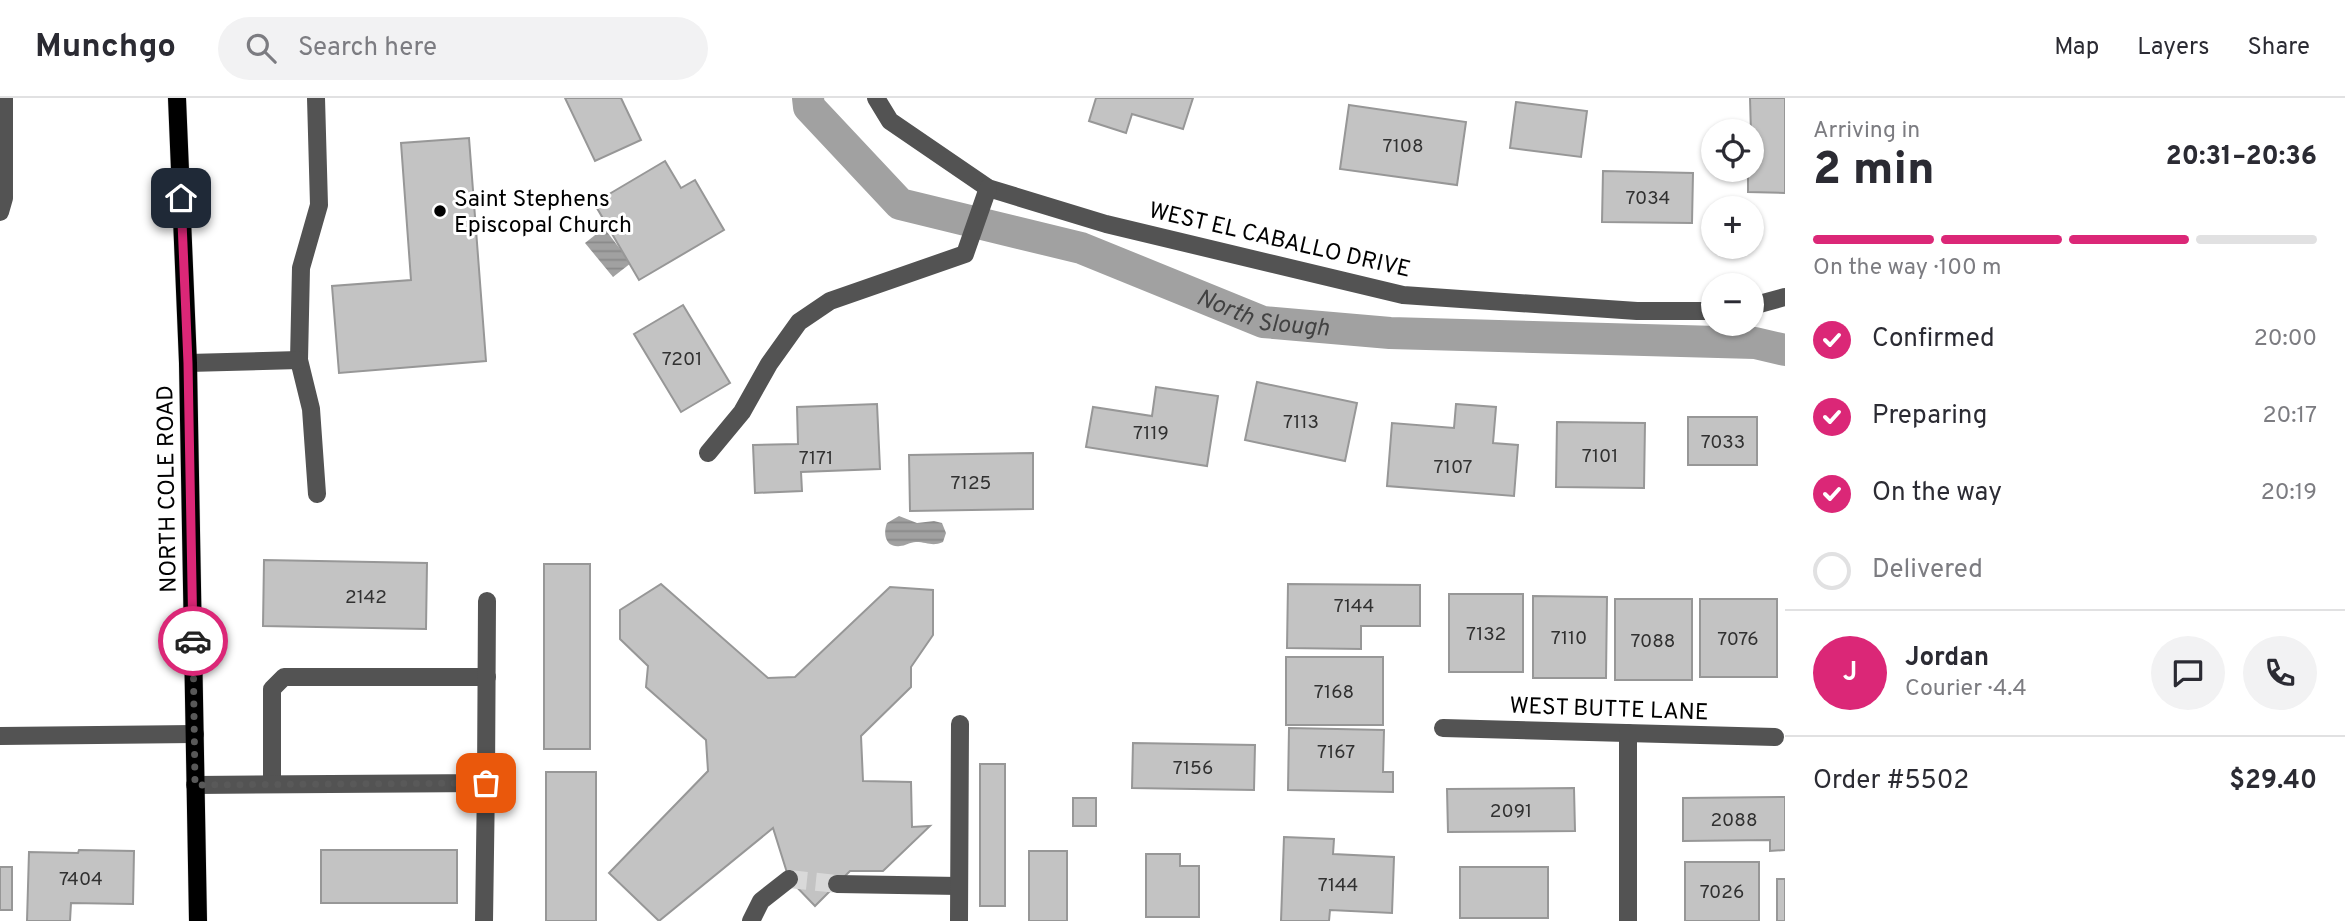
<!DOCTYPE html>
<html lang="en">
<head>
<meta charset="utf-8">
<style>
	:root { --surface:#fff; --page:#f2f2f3; --text:#2b2b33; --muted:#7c7c81; --line:#e1e1e2; --accent:#db2777 }
	body { margin:0; font-family:Overpass,sans-serif; background:var(--page); color:var(--text); height:100vh; display:flex; flex-direction:column; font-size:26px; white-space:nowrap }
	* { box-sizing:border-box; margin:0 }
	p { font-size:23px; color:var(--muted) }
	.icon { flex:none; width:38px; height:38px; fill:none; stroke:currentColor; stroke-width:2; stroke-linecap:round; stroke-linejoin:round }
	.map { position:relative; flex:1; overflow:hidden }
	.drawer { display:flex; flex-direction:column; background:var(--surface); width:560px }
	.drawer>* { flex:none }
	.tools { position:absolute; left:1701px; top:21px; display:grid; gap:14px }
	.tools a { display:grid; place-items:center; width:63px; height:63px; border-radius:50%; background:var(--surface); box-shadow:0 2px 5px #0004; font-size:35px }
	.pin { position:absolute; display:grid; place-items:center; width:60px; height:60px; color:#fff; margin:-30px; border-radius:14px; box-shadow:0 4px 10px #0006 }
	.courier { position:absolute; display:grid; place-items:center; width:70px; height:70px; margin:-35px; border:5px solid #db2777; border-radius:50%; background:#fff; color:#222; box-shadow:0 2px 9px #0007 }
	.head em { font-style:normal; font-weight:800 }
	.head div { display:flex; flex-direction:column-reverse }
	.head { display:flex; align-items:center; justify-content:space-between; height:119px; padding:0 28px }
	h1 { font-size:46px; font-weight:800; line-height:52px }
	.bar { display:grid; grid-template-columns:repeat(4,1fr); gap:10px 7px; align-content:center; height:84px; padding:0 28px }
	.bar i { height:9px; border-radius:5px; background:var(--line) }
	.bar .selected { background:var(--accent) }
	.bar p { grid-column:span 4 }
	.line { display:flex; align-items:center; gap:18px; padding:0 28px; border-top:2px solid var(--line) }
	.line div { flex:1 }
	.round { display:grid; place-items:center; flex:none; width:74px; height:74px; border-radius:37px; background:var(--page) }
	ol { padding:0 28px; list-style:none }
	li { display:flex; align-items:center; gap:21px; height:77px }
	li p { margin-inline-start:auto }
	li .icon { padding:7px; border-radius:50%; background:var(--accent); color:#fff; stroke-width:4 }
	li:last-child { color:var(--muted) }
	li i { width:38px; height:38px; border:4px solid var(--line); border-radius:50% }
	header { display:flex; align-items:center; gap:42px; box-sizing:border-box; height:98px; padding:0 35px; background:var(--surface); border-bottom:2px solid var(--line) }
	header strong { font-size:33px }
	nav { display:flex; gap:38px; margin-inline-start:auto; font-size:24px }
	.search { width:490px; height:63px; background:var(--page); display:flex; align-items:center; gap:18px; box-sizing:border-box; padding:0 24px; border-radius:38px; color:var(--muted); font-size:26px }
	main { display:flex; flex:1; min-height:0 }
	.map>svg:first-child { display:block }
	.water { fill:url(#water-rules) }
	.lines { fill:none; stroke-linecap:round; stroke-linejoin:round }
	.canal { stroke:#a1a1a1; stroke-width:32 }
	.building { fill:#c3c3c3; stroke:#979797; stroke-width:2 }
	.minor-tunnel { stroke:#d9d9d9; stroke-width:18; stroke-dasharray:18 9; stroke-linecap:butt }
	.major-casing { stroke:#dbdbdb; stroke-width:19 }
	.minor { stroke:#535353; stroke-width:18 }
	.major { stroke:#000; stroke-width:18 }
	.done { stroke:#595959; stroke-width:7; stroke-dasharray:0 12.6 }
	.route { stroke:#db2777; stroke-width:9 }
	.poi-dot { fill:#000; stroke:#fff; stroke-width:2.5 }
	.labels { text-anchor:middle; stroke-width:6; stroke-linejoin:round; paint-order:stroke }
	.number-label { font-size:19px; fill:#313131 }
	.poi-label { font-size:23px; fill:#000; stroke:#fff; text-anchor:start }
	.street-label { font-size:23px; fill:#000; stroke:#fff }
	.water-label { font-size:24px; font-style:italic; fill:#424242; stroke:#fff }
</style>
</head>
<body>
<header>
<strong>Munchgo</strong>
<div class="search"><svg class="icon" aria-label="search" viewBox="0 0 24 24"><circle cx="10" cy="10" r="6"/><path d="M15 15l6 6"/></svg>Search here</div>
<nav><a>Map</a><a>Layers</a><a>Share</a></nav>
</header>
<main>
<div class="map">
<svg width="1785" height="823" viewBox="0 0 1785 823">
	<defs>
		<pattern id="water-rules" width="6" height="5" patternUnits="userSpaceOnUse" patternTransform="scale(1.75)"><rect width="6" height="5" fill="#a1a1a1"/><path d="M0 2.5h6" fill="none" stroke="#898989"/></pattern>
	</defs>
	<rect width="100%" height="100%" fill="#fff"/>
	<g class="water">
		<polygon points="604,130 631,165 613,179 585,145"/>
		<path d="M899,418L917,425L934,423L942,425L946,435L943,444C932,449 927,444 916,444C910,444 905,448 900,448C885,450 883,435 887,425Z"/>
	</g>
	<g class="lines">
		<path class="canal" id="s1" d="M808,0L809,9L900,106L1081,150L1263,224L1390,235L1755,245L1785,252"/>
	</g>
	<g class="building">
		<polygon points="565,0 621,0 641,42 595,63"/>
		<polygon points="1096,0 1193,0 1183,31 1132,16 1126,35 1089,23"/>
		<polygon points="1750,0 1785,0 1785,95 1748,94 1748,72 1752,72"/>
		<polygon points="1516,4 1587,13 1581,59 1510,50"/>
		<polygon points="1349,7 1466,24 1457,87 1340,71"/>
		<polygon points="469,40 486,263 339,275 332,188 411,182 401,45"/>
		<polygon points="665,63 681,90 695,82 724,132 639,182 594,105"/>
		<polygon points="1603,73 1693,75 1692,125 1602,124"/>
		<polygon points="683,207 730,285 681,314 634,236"/>
		<polygon points="1257,284 1357,305 1345,363 1245,342"/>
		<polygon points="1156,289 1218,298 1207,368 1086,349 1093,309 1152,318"/>
		<polygon points="877,306 880,371 801,374 802,393 755,395 753,347 798,346 797,309"/>
		<polygon points="1456,306 1496,309 1493,345 1518,347 1514,398 1387,388 1392,325 1454,330"/>
		<rect x="1688" y="319" width="69" height="48"/>
		<polygon points="1557,324 1645,325 1644,390 1556,389"/>
		<polygon points="1033,355 1033,411 910,413 909,357"/>
		<polygon points="264,462 427,465 426,531 263,528"/>
		<rect x="544" y="466" width="46" height="185"/>
		<polygon points="661,486 768,580 795,579 890,489 933,492 933,537 911,569 911,589 861,638 863,683 911,684 912,729 930,728 883,773 850,773 815,808 789,781 773,730 659,823 609,775 708,673 706,642 646,589 648,568 620,541 620,512"/>
		<polygon points="1288,486 1420,487 1420,528 1361,528 1361,551 1287,550"/>
		<rect x="1449" y="496" width="74" height="78"/>
		<polygon points="1533,498 1607,499 1606,580 1533,580"/>
		<rect x="1615" y="501" width="77" height="81"/>
		<rect x="1700" y="501" width="77" height="78"/>
		<rect x="1286" y="559" width="97" height="68"/>
		<polygon points="1289,630 1384,632 1383,674 1393,674 1393,694 1288,692"/>
		<polygon points="1133,645 1255,647 1254,692 1132,690"/>
		<rect x="980" y="666" width="25" height="142"/>
		<rect x="546" y="674" width="50" height="149"/>
		<polygon points="1574,690 1575,733 1448,734 1447,691"/>
		<polygon points="1785,699 1785,752 1770,753 1770,742 1683,743 1683,700"/>
		<rect x="1073" y="700" width="23" height="28"/>
		<polygon points="1284,739 1334,741 1333,756 1394,759 1392,815 1330,812 1329,823 1281,823"/>
		<polygon points="79,752 134,753 133,806 71,805 70,823 27,823 29,754 78,755"/>
		<rect x="321" y="752" width="136" height="53"/>
		<rect x="1029" y="753" width="38" height="70"/>
		<polygon points="1146,756 1180,756 1180,768 1199,768 1199,819 1146,819"/>
		<rect x="1685" y="764" width="74" height="59"/>
		<rect x="0" y="769" width="12" height="43"/>
		<rect x="1460" y="769" width="88" height="51"/>
		<rect x="1777" y="781" width="8" height="42"/>
	</g>
	<g class="lines">
		<polyline class="minor-tunnel" points="789,781 837,786"/>
		<g class="major-casing">
			<polyline id="major" points="177,0 188,265 198,823"/>
		</g>
		<g class="minor">
			<polyline points="316,0 319,107 301,170 299,262 311,311 317,396"/>
			<polyline points="876,0 890,23 988,90 1106,126 1403,197 1637,213 1713,213"/>
			<polyline points="0,114 4,100 4,0"/>
			<polyline points="1752,208 1785,199"/>
			<polyline points="188,265 299,262"/>
			<polyline points="708,355 742,314 769,266 799,224 830,203 965,156 988,90"/>
			<polyline points="1443,630 1775,639"/>
			<polyline points="1628,635 1628,823"/>
			<polyline points="0,638 195,636"/>
			<polyline points="272,686 272,591 284,579 487,579"/>
			<polyline points="195,687 486,685 487,503"/>
			<polyline points="837,786 959,788"/>
			<polyline points="484,823 486,685"/>
			<polyline points="751,823 761,803 789,781"/>
			<polyline points="959,823 960,626"/>
		</g>
		<use href="#major" class="major"/>
	</g>
	<g class="lines">
		<polyline class="done" points="193,543 195,687 486,685"/>
		<polyline class="route" points="181,100 188,265 193,543"/>
	</g>
	<circle class="poi-dot" cx="440" cy="113" r="7"/>
	<g class="labels">
		<g class="number-label">
			<text x="1403" y="54">7108</text>
			<text x="1648" y="106">7034</text>
			<text x="682" y="267">7201</text>
			<text x="1301" y="330">7113</text>
			<text x="1151" y="341">7119</text>
			<text x="1723" y="350">7033</text>
			<text x="1600" y="364">7101</text>
			<text x="816" y="366">7171</text>
			<text x="1453" y="375">7107</text>
			<text x="971" y="391">7125</text>
			<text x="366" y="505">2142</text>
			<text x="1354" y="514">7144</text>
			<text x="1486" y="542">7132</text>
			<text x="1569" y="546">7110</text>
			<text x="1738" y="547">7076</text>
			<text x="1653" y="549">7088</text>
			<text x="1334" y="600">7168</text>
			<text x="1336" y="660">7167</text>
			<text x="1193" y="676">7156</text>
			<text x="1511" y="719">2091</text>
			<text x="1734" y="728">2088</text>
			<text x="81" y="787">7404</text>
			<text x="1338" y="793">7144</text>
			<text x="1722" y="800">7026</text>
		</g>
		<g class="poi-label">
			<text x="454" y="108">Saint Stephens<tspan x="454" dy="26">Episcopal Church</tspan></text>
		</g>
		<g class="street-label">
			<text transform="translate(1280 141) rotate(13)" y="8">WEST EL CABALLO DRIVE</text>
			<text transform="translate(166 391) rotate(-91)" y="8">NORTH COLE ROAD</text>
			<text transform="translate(1609 610) rotate(2)" y="8">WEST BUTTE LANE</text>
		</g>
		<g class="water-label">
			<text dy="8" stroke="none"><textPath href="#s1" startOffset="523">North Slough</textPath></text>
		</g>
	</g>
</svg>
<div class="tools">
<a><svg class="icon" aria-label="locate" viewBox="0 0 24 24"><circle cx="12" cy="12" r="6"/><path d="M12 2v4M12 18v4M2 12h4M18 12h4"/></svg></a>
<a>+</a>
<a>−</a>
</div>
<div class="pin" style="left:486px;top:685px;background:#ea580c"><svg class="icon" aria-label="bag" viewBox="0 0 24 24"><path d="M5 8h14l-1 12H6zM9 8a3 3 0 0 1 6 0"/></svg></div>
<div class="pin" style="left:181px;top:100px;background:#1f2937"><svg class="icon" aria-label="home" viewBox="0 0 24 24"><path d="M3 11l9-7 9 7M6 9v11h12V9"/></svg></div>
<div class="courier" style="left:193px;top:543px"><svg class="icon" aria-label="car" viewBox="0 0 24 24"><path d="M5 17H2v-5l4-1 3-4h7l3 4 3 1v5h-3M9 17h6M6 11h13"/><circle cx="7" cy="17" r="2"/><circle cx="17" cy="17" r="2"/></svg></div>
</div>
<section class="drawer">
<div class="head"><div><h1>2 min</h1><p>Arriving in</p></div><em>20:31–20:36</em></div>
<div class="bar"><i class="selected"></i><i class="selected"></i><i class="selected"></i><i></i><p>On the way · 100 m</p></div>
<ol>
<li><svg class="icon" aria-label="check" viewBox="0 0 24 24"><path d="M5 12l5 5 9-10"/></svg>Confirmed<p>20:00</p></li>
<li><svg class="icon" aria-label="check" viewBox="0 0 24 24"><path d="M5 12l5 5 9-10"/></svg>Preparing<p>20:17</p></li>
<li><svg class="icon" aria-label="check" viewBox="0 0 24 24"><path d="M5 12l5 5 9-10"/></svg>On the way<p>20:19</p></li>
<li><i></i>Delivered</li>
</ol>
<div class="line" style="height:126px"><b class="round" style="background:var(--accent);color:#fff">J</b><div><b>Jordan</b><p>Courier · 4.4</p></div><a class="round"><svg class="icon" aria-label="chat" viewBox="0 0 24 24"><path d="M4 5h16v11H9l-5 4z"/></svg></a><a class="round"><svg class="icon" aria-label="phone" viewBox="0 0 24 24"><path d="M5 4h4l2 5-3 2q2 4 5 5l2-3 5 2v4C11 20 4 13 5 4z"/></svg></a></div>
<div class="line" style="height:91px"><div>Order #5502</div><b>$29.40</b></div>
</section>
</main>
</body>
</html>
